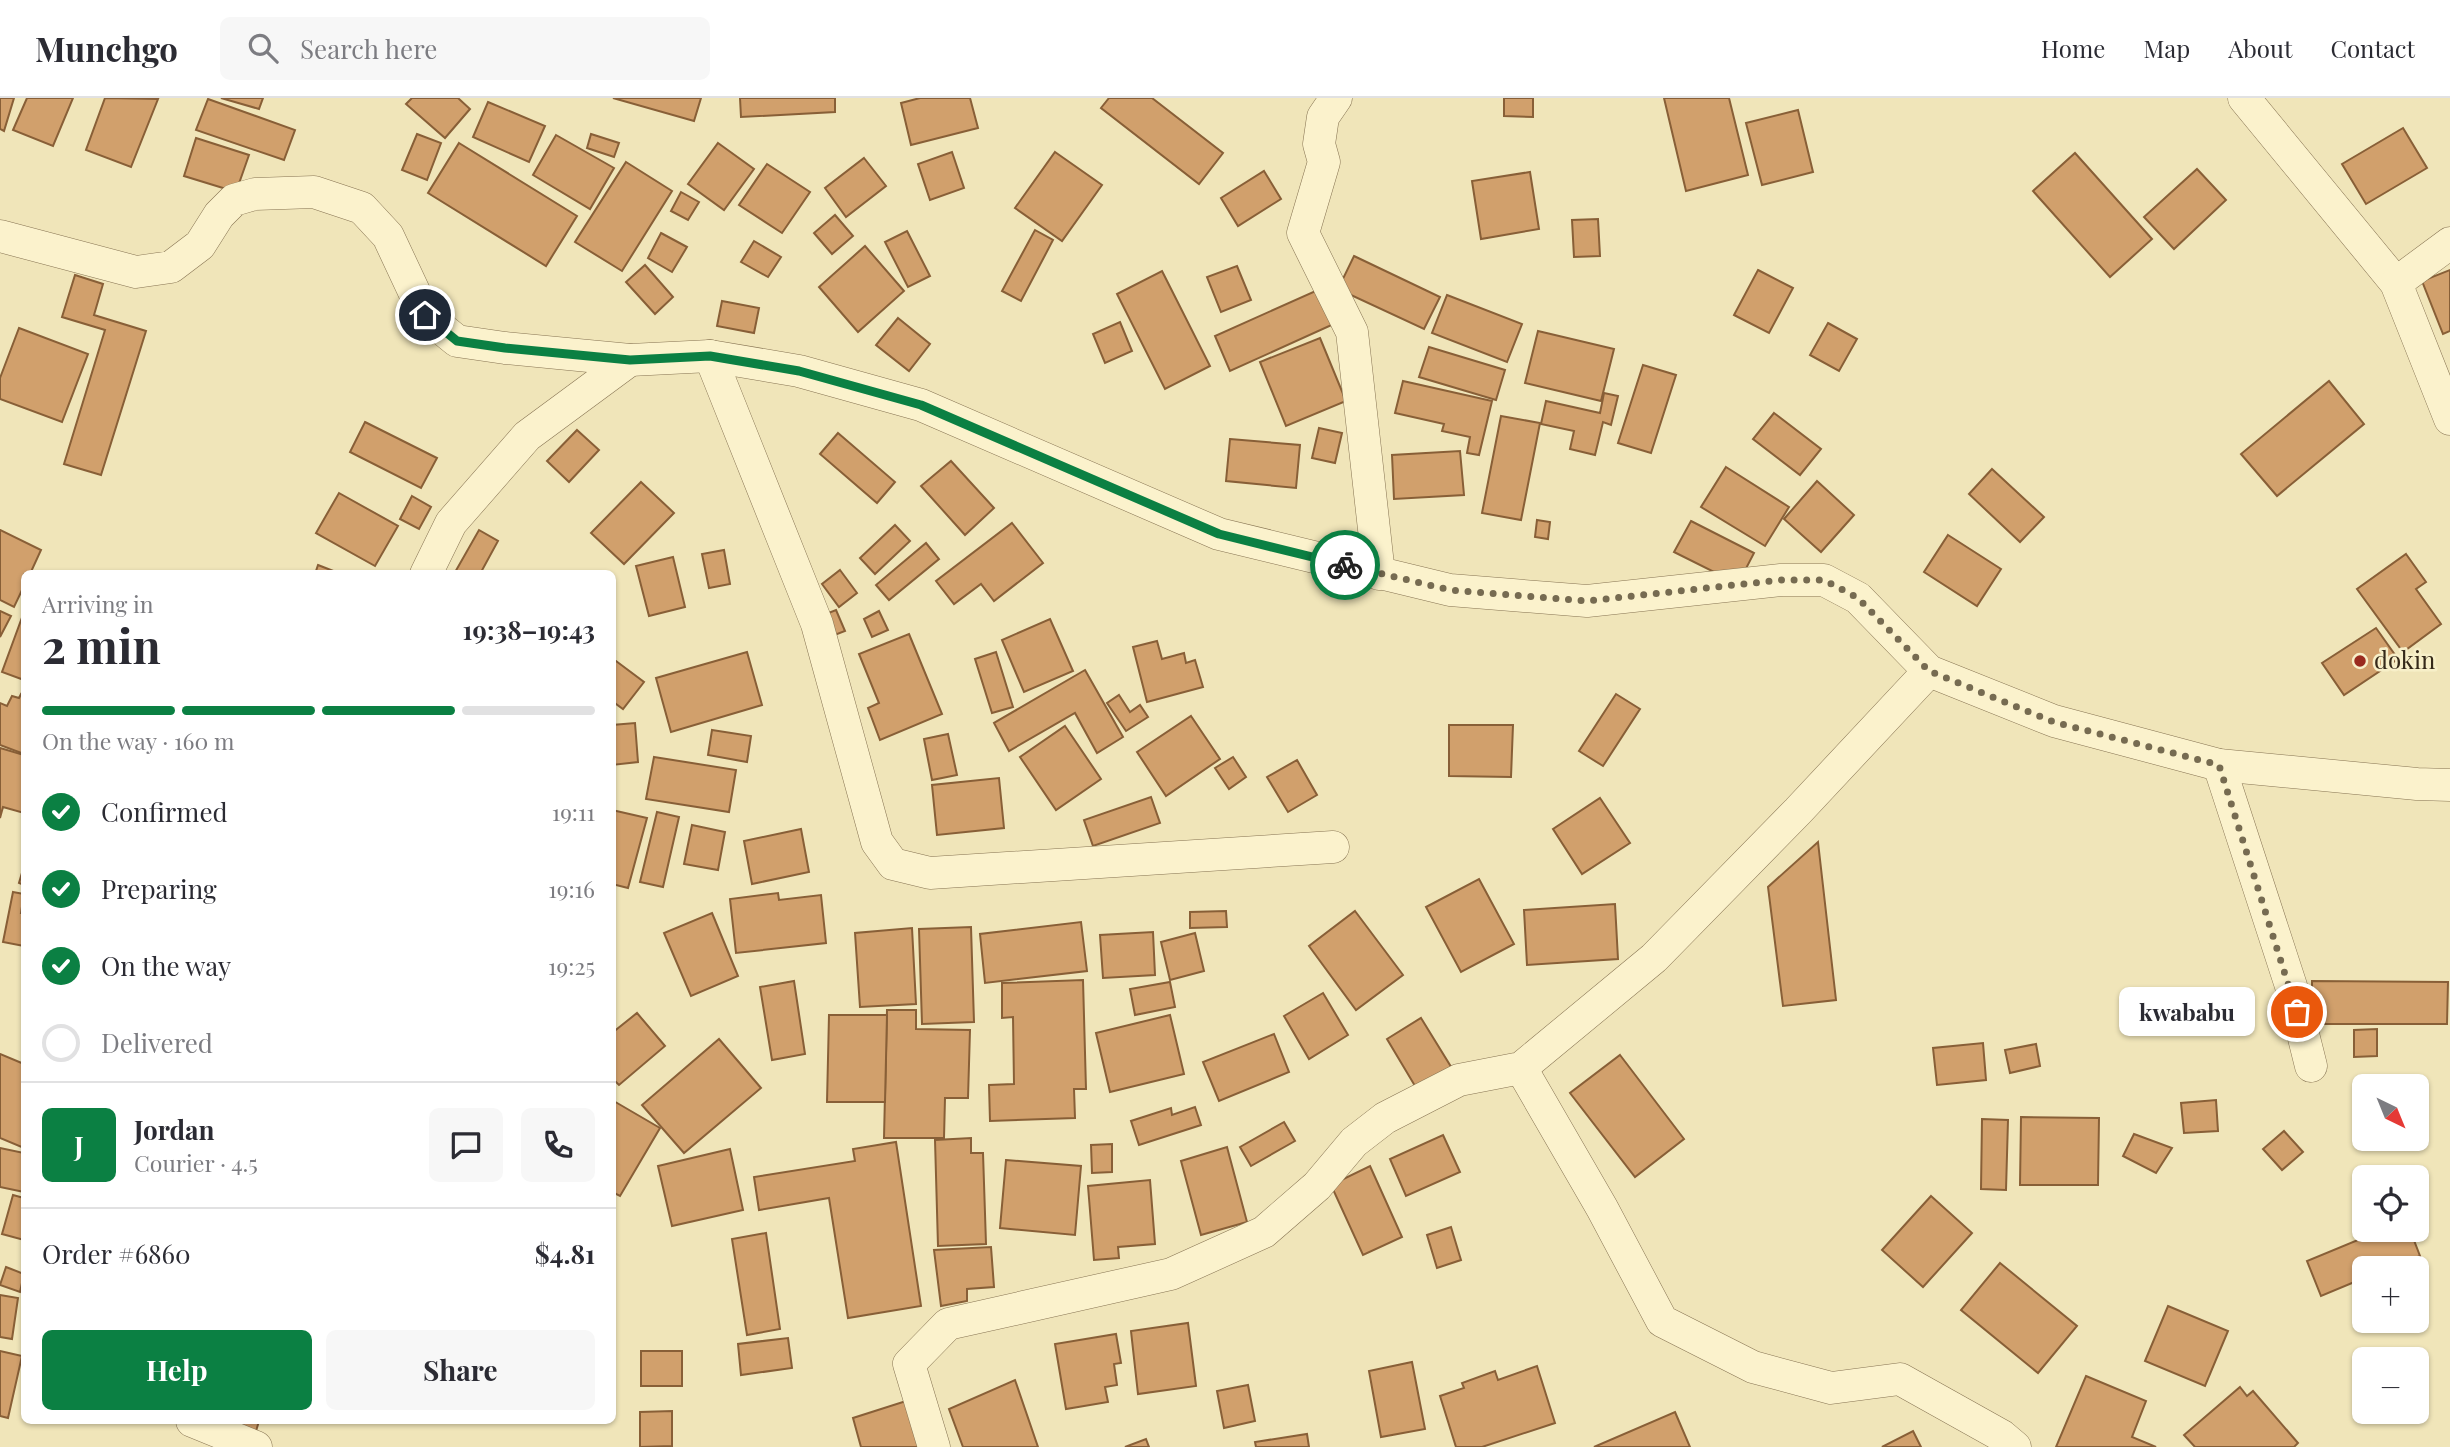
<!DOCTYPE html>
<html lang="en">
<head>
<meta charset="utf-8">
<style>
	:root { --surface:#fff; --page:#f7f7f7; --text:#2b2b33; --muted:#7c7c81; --line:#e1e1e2; --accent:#0b8043 }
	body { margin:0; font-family:"Playfair Display",serif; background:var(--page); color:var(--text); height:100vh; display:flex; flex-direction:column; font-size:26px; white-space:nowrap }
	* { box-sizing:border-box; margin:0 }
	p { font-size:23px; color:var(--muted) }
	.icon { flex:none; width:38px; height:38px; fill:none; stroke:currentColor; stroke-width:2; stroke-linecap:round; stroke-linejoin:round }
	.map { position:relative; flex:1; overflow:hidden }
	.sheet { position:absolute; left:21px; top:472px; width:595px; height:854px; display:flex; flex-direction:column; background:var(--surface); border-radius:10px; box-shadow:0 2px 5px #0004 }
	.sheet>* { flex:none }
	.needle { width:46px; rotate:137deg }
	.buttons { position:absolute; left:2352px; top:976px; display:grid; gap:14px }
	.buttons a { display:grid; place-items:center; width:77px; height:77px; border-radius:10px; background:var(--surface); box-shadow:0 2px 5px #0004; font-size:35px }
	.pin { position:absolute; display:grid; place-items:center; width:60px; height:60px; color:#fff; margin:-30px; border:4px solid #fff; border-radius:50%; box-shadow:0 2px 7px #0007 }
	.courier { position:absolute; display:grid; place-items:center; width:70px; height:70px; margin:-35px; border:5px solid #0b8043; border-radius:50%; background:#fff; color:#222; box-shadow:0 2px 9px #0007 }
	.bubble { position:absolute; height:49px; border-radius:10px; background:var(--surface); box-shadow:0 2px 5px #0004; font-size:23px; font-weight:700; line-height:49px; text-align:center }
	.summary em { font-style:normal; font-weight:700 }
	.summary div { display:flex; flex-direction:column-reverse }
	.summary { display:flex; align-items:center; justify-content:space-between; height:119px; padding:0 21px }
	h1 { font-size:46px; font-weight:700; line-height:52px }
	.bar { display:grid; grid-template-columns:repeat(4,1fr); gap:10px 7px; align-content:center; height:84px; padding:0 21px }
	.bar i { height:9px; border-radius:5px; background:var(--line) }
	.bar .active { background:var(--accent) }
	.bar p { grid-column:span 4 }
	.line { display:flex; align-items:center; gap:18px; padding:0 21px; border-top:2px solid var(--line) }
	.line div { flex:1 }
	.round { display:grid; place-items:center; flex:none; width:74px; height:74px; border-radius:10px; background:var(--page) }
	ol { padding:0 21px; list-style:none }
	li { display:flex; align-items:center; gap:21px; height:77px }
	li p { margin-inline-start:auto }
	li .icon { padding:7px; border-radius:50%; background:var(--accent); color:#fff; stroke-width:4 }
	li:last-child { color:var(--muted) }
	li i { width:38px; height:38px; border:4px solid var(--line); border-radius:50% }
	.button { display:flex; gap:14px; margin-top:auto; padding:14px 21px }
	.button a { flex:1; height:80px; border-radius:10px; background:var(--accent); color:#fff; font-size:28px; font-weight:700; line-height:80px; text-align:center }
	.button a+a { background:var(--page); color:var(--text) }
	header { display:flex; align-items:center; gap:42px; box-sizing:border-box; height:98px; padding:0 35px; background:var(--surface); border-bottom:2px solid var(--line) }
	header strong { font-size:33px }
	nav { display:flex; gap:38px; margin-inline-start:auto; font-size:24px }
	.search { width:490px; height:63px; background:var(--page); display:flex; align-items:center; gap:18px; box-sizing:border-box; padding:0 24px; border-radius:10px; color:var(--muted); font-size:26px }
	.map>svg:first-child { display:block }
	.building { fill:#d1a06c; stroke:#885f37; stroke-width:2 }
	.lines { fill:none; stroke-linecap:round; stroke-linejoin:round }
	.minor-casing { stroke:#877453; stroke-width:33 }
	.minor { stroke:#fbf2cc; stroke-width:32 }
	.done { stroke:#766b51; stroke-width:7; stroke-dasharray:0 12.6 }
	.route { stroke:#0b8043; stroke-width:9 }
	.poi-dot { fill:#9a2b1f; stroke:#f7efc8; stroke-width:2.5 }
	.labels { text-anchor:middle; stroke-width:5; stroke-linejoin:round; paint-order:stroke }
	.poi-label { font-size:24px; fill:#352919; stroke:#f7efc8; text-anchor:start }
</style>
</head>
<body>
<header>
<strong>Munchgo</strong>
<div class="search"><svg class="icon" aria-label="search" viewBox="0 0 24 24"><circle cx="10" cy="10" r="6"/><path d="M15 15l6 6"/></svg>Search here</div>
<nav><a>Home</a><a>Map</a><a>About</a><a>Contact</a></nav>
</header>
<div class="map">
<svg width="2450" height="1349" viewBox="0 0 2450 1349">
	<rect width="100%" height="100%" fill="#f0e5b9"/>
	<g class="building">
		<polygon points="0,0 14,0 4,33 0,31"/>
		<polygon points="27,0 73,0 53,48 13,32"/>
		<polygon points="105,0 158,1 131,69 86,52"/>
		<polygon points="221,0 263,0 259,11"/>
		<polygon points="412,0 458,0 470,11 445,40 406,6"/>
		<polygon points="613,0 701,0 694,23"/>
		<polygon points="740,0 835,0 835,14 741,19"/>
		<polygon points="920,0 970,0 978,30 911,47 901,5"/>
		<polygon points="1109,0 1152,0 1223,55 1199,86 1101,10"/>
		<polygon points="1504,0 1533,0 1533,19 1504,18"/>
		<polygon points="1664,0 1729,0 1748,77 1686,93"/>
		<polygon points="208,1 295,32 284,62 196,32"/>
		<polygon points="488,4 545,28 529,64 473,39"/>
		<polygon points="1798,12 1813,74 1762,87 1746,25"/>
		<polygon points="2403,30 2427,70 2366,106 2342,66"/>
		<polygon points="417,36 441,45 427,82 402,72"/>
		<polygon points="591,36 619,45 614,59 587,50"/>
		<polygon points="556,37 614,70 590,111 533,77"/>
		<polygon points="196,40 249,57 236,94 184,78"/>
		<polygon points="459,45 577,118 546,168 428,95"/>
		<polygon points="718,45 754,71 724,112 688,86"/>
		<polygon points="952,54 964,90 930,102 918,66"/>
		<polygon points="1055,54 1102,87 1062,143 1015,110"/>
		<polygon points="2075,55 2152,141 2110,179 2033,93"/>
		<polygon points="864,60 886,88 846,119 825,90"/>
		<polygon points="626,64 672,93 622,173 575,144"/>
		<polygon points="767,66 810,94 782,135 739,107"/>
		<polygon points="2197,71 2226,102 2174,151 2144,119"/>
		<polygon points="1264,73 1281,101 1238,128 1221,100"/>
		<polygon points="1530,74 1539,131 1481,141 1472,83"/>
		<polygon points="681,94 699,104 688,122 671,113"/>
		<polygon points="835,117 853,138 832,156 814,135"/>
		<polygon points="1598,121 1600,158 1574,159 1572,122"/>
		<polygon points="1035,132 1053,142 1021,203 1002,193"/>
		<polygon points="907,133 930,178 908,189 885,144"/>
		<polygon points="661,135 687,149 672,174 648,160"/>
		<polygon points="754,143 781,159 768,179 741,164"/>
		<polygon points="865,148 904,193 858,234 819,189"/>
		<polygon points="1354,158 1440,199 1424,231 1338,191"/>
		<polygon points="645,167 673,199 655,216 626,184"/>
		<polygon points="1237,168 1251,202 1221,214 1207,179"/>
		<polygon points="1758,172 1793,190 1769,235 1734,217"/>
		<polygon points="2450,172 2450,233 2443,236 2422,183"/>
		<polygon points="1162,173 1210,268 1165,291 1117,196"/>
		<polygon points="75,177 103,186 94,217 146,233 101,377 64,366 105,232 62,219"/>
		<polygon points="1320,191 1336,225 1230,273 1215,238"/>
		<polygon points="1447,197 1522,226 1507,264 1432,235"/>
		<polygon points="722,203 759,210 754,235 717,228"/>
		<polygon points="898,220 930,246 909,273 876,247"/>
		<polygon points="1120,224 1132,253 1105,265 1093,236"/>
		<polygon points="1828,225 1857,241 1839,273 1810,257"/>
		<polygon points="19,230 88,256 62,324 0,301 0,280"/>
		<polygon points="1538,233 1614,251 1601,303 1525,285"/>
		<polygon points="1320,240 1346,303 1286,328 1260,264"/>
		<polygon points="1429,249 1505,272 1496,302 1419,279"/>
		<polygon points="1643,267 1676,277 1651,355 1618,345"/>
		<polygon points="1403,283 1492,303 1479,357 1467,355 1470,339 1442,333 1444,326 1395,315"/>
		<polygon points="2329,283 2364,326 2277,398 2241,356"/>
		<polygon points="1604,295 1618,298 1611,327 1603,324 1595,357 1570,351 1574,333 1541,326 1546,303 1600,315"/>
		<polygon points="1774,315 1821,351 1800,377 1753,341"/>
		<polygon points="1501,318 1540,325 1521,422 1482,415"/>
		<polygon points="365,324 437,360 421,390 350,354"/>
		<polygon points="1319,330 1342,335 1335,365 1312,360"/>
		<polygon points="577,332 599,352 569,384 547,363"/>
		<polygon points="838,335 895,384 877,405 820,356"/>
		<polygon points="1230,341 1300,347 1296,390 1226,383"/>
		<polygon points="1460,353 1464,397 1394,401 1392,357"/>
		<polygon points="951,363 994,410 965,437 921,388"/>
		<polygon points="1726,369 1789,409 1765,448 1701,409"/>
		<polygon points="1992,371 2044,419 2020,444 1969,396"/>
		<polygon points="1817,383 1854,417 1821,454 1784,421"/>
		<polygon points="641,384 674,415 624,466 591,435"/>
		<polygon points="339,395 398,428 375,468 316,435"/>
		<polygon points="412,398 431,409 419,431 400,421"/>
		<polygon points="1537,422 1550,424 1548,441 1535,439"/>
		<polygon points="1691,423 1754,455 1738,486 1674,454"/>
		<polygon points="1012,425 1043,465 994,503 981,486 954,506 936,483"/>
		<polygon points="895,427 910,443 875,476 860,460"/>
		<polygon points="0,432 41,452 30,476 24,476 24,488 14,509 0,502"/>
		<polygon points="479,432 498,443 480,476 454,476"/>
		<polygon points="1948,437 2001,471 1977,508 1924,474"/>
		<polygon points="926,445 939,461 889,502 876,487"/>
		<polygon points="724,452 730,486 709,490 702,456"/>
		<polygon points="2406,456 2426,484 2416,491 2441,526 2403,554 2357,491"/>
		<polygon points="673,459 685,509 649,518 636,468"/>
		<polygon points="318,467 341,476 315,476"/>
		<polygon points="840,472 857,495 839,509 822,486"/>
		<polygon points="836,512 845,533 827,540 818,519"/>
		<polygon points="0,513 11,518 0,539"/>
		<polygon points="879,513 888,532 872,539 864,521"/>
		<polygon points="24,514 24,582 2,574"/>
		<polygon points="1050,521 1073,573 1024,594 1002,542"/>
		<polygon points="2376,530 2398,561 2344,597 2322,565"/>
		<polygon points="909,536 942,616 880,642 868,610 879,605 859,556"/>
		<polygon points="1157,543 1162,561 1184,555 1186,565 1195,562 1203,589 1147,604 1133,549"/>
		<polygon points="747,554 762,607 671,634 656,580"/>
		<polygon points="996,554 1013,609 992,615 975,561"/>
		<polygon points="612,560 644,584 623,611 612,603"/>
		<polygon points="1085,572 1123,639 1097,655 1075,615 1009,653 994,625"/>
		<polygon points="21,596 24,598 24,656 0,647 0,605 7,608 12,598 19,600"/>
		<polygon points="1616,596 1640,611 1603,668 1579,653"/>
		<polygon points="1119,597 1130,614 1140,607 1148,619 1126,633 1107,605"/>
		<polygon points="1191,618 1220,661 1166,698 1137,654"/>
		<polygon points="635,625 638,664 612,667 612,627"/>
		<polygon points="1449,627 1513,627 1511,679 1449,678"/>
		<polygon points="1065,628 1101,681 1056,712 1020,659"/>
		<polygon points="712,632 751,638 747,664 708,657"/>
		<polygon points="948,636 957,677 932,682 924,641"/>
		<polygon points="0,650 24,657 24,715 3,709 0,720"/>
		<polygon points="654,659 736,672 729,714 646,701"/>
		<polygon points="1233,659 1246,679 1229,691 1215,670"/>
		<polygon points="1297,662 1317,697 1288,714 1267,679"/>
		<polygon points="999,680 1004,730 937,737 932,687"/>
		<polygon points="1151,699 1160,725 1093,748 1084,722"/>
		<polygon points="1600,700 1630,745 1582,776 1553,731"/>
		<polygon points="612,712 647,720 628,790 612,786"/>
		<polygon points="657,714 679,719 663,789 640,784"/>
		<polygon points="692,727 725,734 718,772 684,766"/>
		<polygon points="801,731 809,774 752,786 744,743"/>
		<polygon points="1818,744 1836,902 1783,908 1768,789"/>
		<polygon points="24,768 24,787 19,785"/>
		<polygon points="1479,781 1514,846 1461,874 1426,809"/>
		<polygon points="13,794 24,796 21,815 24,815 24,848 3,844"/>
		<polygon points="778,795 779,802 821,797 826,845 736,855 730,801"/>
		<polygon points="1615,806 1618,861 1527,867 1524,812"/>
		<polygon points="1226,813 1227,829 1190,830 1190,814"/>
		<polygon points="1355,813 1403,877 1356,912 1309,848"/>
		<polygon points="712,815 738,878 691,898 664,835"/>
		<polygon points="1081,824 1087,873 985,885 980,836"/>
		<polygon points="971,829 974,924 922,926 919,831"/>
		<polygon points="912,830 916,906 860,909 855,835"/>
		<polygon points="1153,834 1155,877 1103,880 1100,837"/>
		<polygon points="1195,835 1204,873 1170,882 1161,844"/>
		<polygon points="1083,882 1086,991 1074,991 1075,1020 990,1023 989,987 1014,986 1013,919 1002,920 1002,885"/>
		<polygon points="794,883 805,956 772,962 760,889"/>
		<polygon points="2312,883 2448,884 2447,926 2312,926"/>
		<polygon points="1170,884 1175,909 1135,917 1130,891"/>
		<polygon points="1323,895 1348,937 1309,961 1284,918"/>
		<polygon points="887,912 916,912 916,931 970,932 968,1000 945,1000 944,1040 884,1040"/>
		<polygon points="637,915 665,948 619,987 612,980 612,935"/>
		<polygon points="829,917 887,917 885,1004 827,1004"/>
		<polygon points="1170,917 1184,976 1110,994 1096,935"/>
		<polygon points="1421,920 1453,972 1418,993 1387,941"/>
		<polygon points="2377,931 2377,958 2354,959 2354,932"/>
		<polygon points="1274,936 1289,974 1219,1003 1203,964"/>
		<polygon points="719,941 761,990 684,1055 642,1007"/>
		<polygon points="1983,945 1986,982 1937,987 1933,950"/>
		<polygon points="2036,946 2040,968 2010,975 2005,952"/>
		<polygon points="0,956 24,966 24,1050 0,1040"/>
		<polygon points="1620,957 1684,1041 1635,1079 1570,995"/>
		<polygon points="612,1002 660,1030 620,1098 612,1094"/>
		<polygon points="2216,1002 2218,1033 2184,1035 2181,1005"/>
		<polygon points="1195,1009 1201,1027 1139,1047 1131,1023 1171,1010 1172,1017"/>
		<polygon points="2021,1019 2099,1020 2098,1087 2020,1087"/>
		<polygon points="1982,1021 2008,1022 2006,1092 1981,1091"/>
		<polygon points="1284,1024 1295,1043 1251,1068 1240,1049"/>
		<polygon points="2284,1033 2303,1054 2282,1072 2263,1051"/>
		<polygon points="2134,1036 2172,1050 2156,1075 2123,1058"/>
		<polygon points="1443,1037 1460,1074 1406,1098 1390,1061"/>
		<polygon points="971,1040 971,1055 983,1055 986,1146 938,1148 935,1042"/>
		<polygon points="896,1044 921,1208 848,1220 829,1100 759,1112 754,1079 855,1063 853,1051"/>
		<polygon points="1112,1046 1112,1074 1092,1075 1091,1047"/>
		<polygon points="1227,1049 1247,1124 1201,1137 1181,1063"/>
		<polygon points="0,1050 24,1055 24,1094 0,1089"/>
		<polygon points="730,1051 743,1112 672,1128 658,1068"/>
		<polygon points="1006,1062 1081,1068 1075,1137 1000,1130"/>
		<polygon points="1370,1068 1402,1139 1363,1157 1331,1087"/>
		<polygon points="1150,1082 1155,1146 1118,1149 1119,1160 1094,1162 1088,1088"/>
		<polygon points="13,1097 24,1100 24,1142 2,1136"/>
		<polygon points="1931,1098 1972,1135 1923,1189 1882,1152"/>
		<polygon points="1451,1129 1461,1162 1437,1170 1427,1137"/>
		<polygon points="2382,1132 2410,1132 2420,1158 2388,1171 2364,1171 2364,1180 2321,1198 2307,1163"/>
		<polygon points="766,1135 780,1231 747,1237 732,1141"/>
		<polygon points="991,1149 994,1189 967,1191 967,1203 941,1208 934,1152"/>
		<polygon points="2000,1165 2077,1228 2038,1275 1961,1212"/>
		<polygon points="6,1169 24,1176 20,1194 0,1187"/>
		<polygon points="0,1197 18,1200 12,1241 0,1239"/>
		<polygon points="2168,1208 2228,1233 2205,1288 2145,1263"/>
		<polygon points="1188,1225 1196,1288 1138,1296 1131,1233"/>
		<polygon points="1116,1236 1121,1265 1114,1266 1117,1287 1105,1289 1108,1304 1066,1311 1055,1246"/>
		<polygon points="788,1240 792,1270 741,1277 738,1246"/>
		<polygon points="0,1253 22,1258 8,1320 0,1318"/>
		<rect x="641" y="1253" width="41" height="35"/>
		<polygon points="1412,1264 1425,1331 1381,1339 1369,1273"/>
		<polygon points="1537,1268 1555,1325 1482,1349 1456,1349 1440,1298 1464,1290 1462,1285 1495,1273 1498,1282"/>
		<polygon points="2086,1278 2146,1303 2132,1339 2156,1349 2056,1349"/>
		<polygon points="1015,1282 1038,1349 963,1349 949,1311"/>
		<polygon points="1248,1287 1255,1323 1224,1330 1217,1293"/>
		<polygon points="2240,1289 2247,1298 2253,1293 2298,1345 2294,1349 2195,1349 2184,1337"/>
		<polygon points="906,1303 919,1349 861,1349 853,1320"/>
		<polygon points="672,1313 672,1348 640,1349 640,1314"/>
		<polygon points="1675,1314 1690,1349 1594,1349"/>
		<polygon points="214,1323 259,1323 254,1340"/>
		<polygon points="1913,1333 1921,1349 1882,1349"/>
		<polygon points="1307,1336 1309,1349 1256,1349 1255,1344"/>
		<polygon points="1146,1341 1149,1349 1125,1349"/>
	</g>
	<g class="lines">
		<g class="minor-casing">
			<g id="minor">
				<polyline points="1336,0 1323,19 1319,46 1324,64 1303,135 1352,234 1379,476"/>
				<polyline points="2244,0 2396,185 2450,321"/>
				<polyline points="0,138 136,174 171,169 200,147 219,117 234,102 255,96 314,94 362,110 388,138 425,217 457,243 505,250 630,262 710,258 799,273 921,307 1219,436 1450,492 1587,503 1781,482 1824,482 1858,500 1929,573 2054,623 2219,667 2417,686 2450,687"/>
				<polyline points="2396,185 2450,145"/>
				<polyline points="710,258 817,526 877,744 893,766 930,775 1333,749"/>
				<polyline points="426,476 451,425 527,338 630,262"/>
				<polyline points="2219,667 2291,888 2311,968"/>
				<polyline points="1521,970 1602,1110 1662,1223 1753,1269 1831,1290 1900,1281 2002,1338 2015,1349"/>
				<polyline points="192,1323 256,1349"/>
				<polyline points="934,1349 909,1266 948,1226 1171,1176 1264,1134 1317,1088 1354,1044 1385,1020 1459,982 1521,970 1654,860 1798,713 1929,573"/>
			</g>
		</g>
		<use href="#minor" class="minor"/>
	</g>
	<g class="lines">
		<polyline class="done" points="1345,467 1450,492 1587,503 1781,482 1824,482 1858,500 1929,573 2054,624 2219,667 2297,914"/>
		<polyline class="route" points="425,217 457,243 505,250 630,262 710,258 799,273 921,307 1219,436 1345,467"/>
	</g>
	<circle class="poi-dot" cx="2360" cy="563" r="7"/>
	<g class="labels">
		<g class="poi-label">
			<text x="2374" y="571">dokin</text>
		</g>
	</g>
</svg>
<div class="buttons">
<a><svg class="needle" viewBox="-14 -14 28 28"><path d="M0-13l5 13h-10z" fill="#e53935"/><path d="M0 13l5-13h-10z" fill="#7c7c81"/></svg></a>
<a><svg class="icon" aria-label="locate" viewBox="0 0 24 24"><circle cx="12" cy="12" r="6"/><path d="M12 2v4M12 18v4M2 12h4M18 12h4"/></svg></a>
<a>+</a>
<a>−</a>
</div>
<div class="pin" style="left:2297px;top:914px;background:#ea580c"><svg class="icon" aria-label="bag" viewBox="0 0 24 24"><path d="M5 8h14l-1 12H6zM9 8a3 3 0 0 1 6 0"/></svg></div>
<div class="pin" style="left:425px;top:217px;background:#1f2937"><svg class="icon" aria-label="home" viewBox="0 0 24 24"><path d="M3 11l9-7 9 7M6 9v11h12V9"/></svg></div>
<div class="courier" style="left:1345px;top:467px"><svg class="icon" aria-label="bike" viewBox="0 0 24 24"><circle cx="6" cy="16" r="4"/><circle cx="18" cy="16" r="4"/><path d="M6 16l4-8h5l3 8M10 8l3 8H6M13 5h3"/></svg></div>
<div class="bubble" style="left:2119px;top:889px;width:136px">kwababu</div>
<section class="sheet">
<div class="summary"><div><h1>2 min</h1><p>Arriving in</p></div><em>19:38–19:43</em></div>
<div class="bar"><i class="active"></i><i class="active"></i><i class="active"></i><i></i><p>On the way · 160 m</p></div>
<ol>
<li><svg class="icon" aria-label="check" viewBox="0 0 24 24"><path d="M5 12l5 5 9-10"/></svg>Confirmed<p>19:11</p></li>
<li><svg class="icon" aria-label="check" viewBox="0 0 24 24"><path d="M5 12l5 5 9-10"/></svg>Preparing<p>19:16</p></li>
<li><svg class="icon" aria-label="check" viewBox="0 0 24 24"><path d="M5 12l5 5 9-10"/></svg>On the way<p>19:25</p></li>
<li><i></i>Delivered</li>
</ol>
<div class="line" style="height:126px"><b class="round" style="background:var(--accent);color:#fff">J</b><div><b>Jordan</b><p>Courier · 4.5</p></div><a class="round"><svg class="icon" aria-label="chat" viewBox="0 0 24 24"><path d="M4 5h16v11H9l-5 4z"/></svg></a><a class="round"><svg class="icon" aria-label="phone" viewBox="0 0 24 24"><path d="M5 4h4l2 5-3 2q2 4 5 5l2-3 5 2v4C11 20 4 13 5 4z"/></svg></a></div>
<div class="line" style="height:91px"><div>Order #6860</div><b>$4.81</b></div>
<div class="button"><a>Help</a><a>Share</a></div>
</section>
</div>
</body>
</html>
